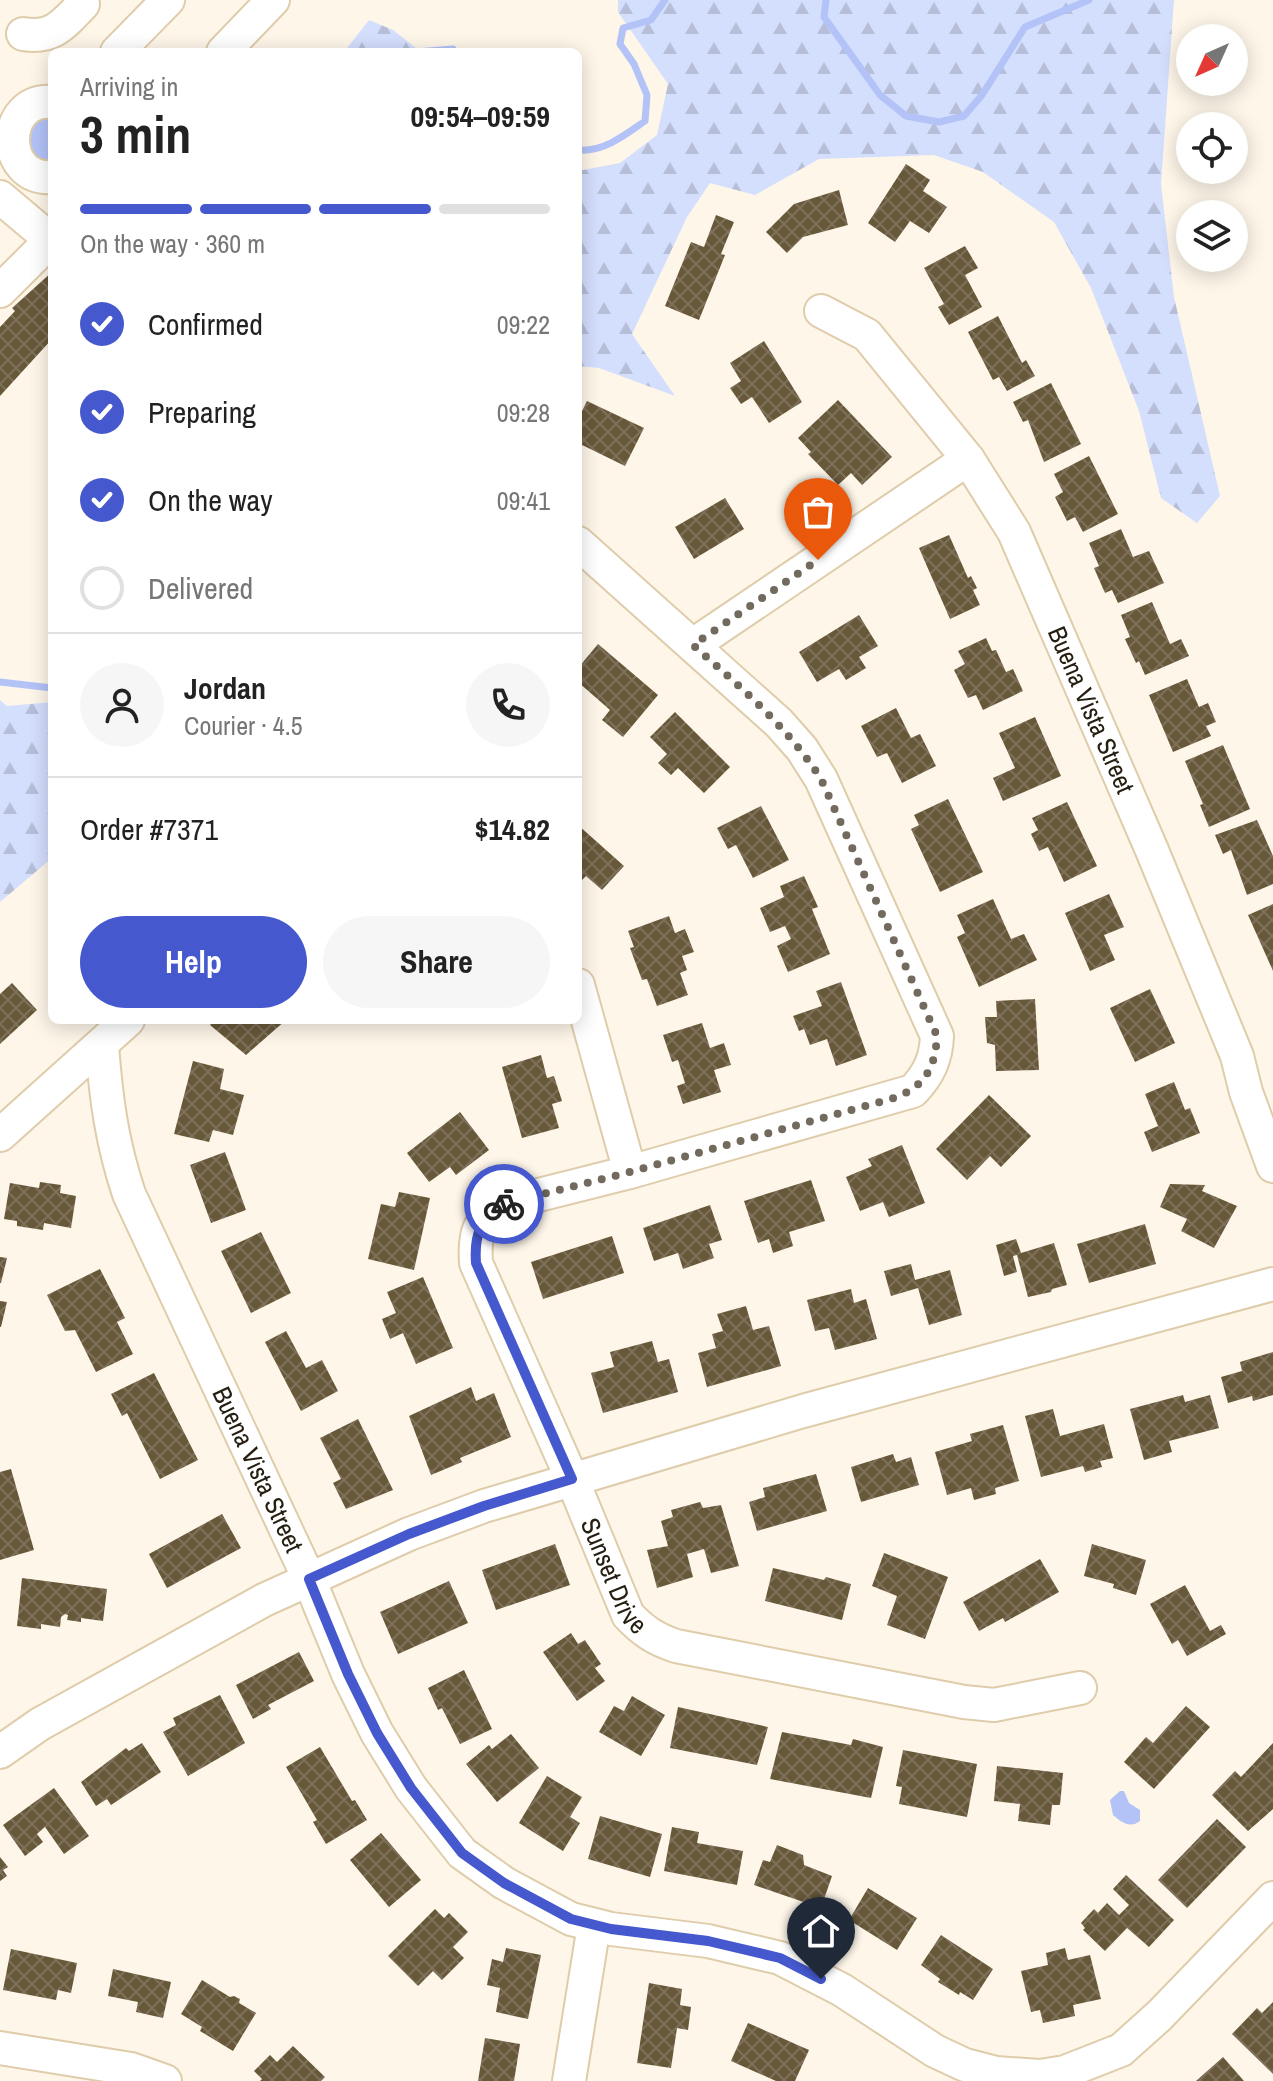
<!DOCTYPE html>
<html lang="en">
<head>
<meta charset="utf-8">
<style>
	:root { --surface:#fff; --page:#f6f6f6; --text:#222; --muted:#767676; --line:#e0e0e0; --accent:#4558cd }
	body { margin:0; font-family:"Archivo Narrow",sans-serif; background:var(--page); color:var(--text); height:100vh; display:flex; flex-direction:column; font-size:30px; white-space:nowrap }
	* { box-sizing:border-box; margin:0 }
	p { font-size:26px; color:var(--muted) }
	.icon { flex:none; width:44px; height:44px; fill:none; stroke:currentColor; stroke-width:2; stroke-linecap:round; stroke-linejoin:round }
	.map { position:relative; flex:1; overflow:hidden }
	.side { position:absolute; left:48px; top:48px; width:534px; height:976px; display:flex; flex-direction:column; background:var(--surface); border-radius:12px; box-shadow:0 4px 20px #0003 }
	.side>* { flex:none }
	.needle { width:52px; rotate:225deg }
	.buttons { position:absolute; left:1176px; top:24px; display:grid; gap:16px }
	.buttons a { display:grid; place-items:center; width:72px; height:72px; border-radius:50%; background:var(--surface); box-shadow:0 4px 20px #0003; font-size:40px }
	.pin { position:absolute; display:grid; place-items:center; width:68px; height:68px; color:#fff; margin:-82px -34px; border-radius:50% 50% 50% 0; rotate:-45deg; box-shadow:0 0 8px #0007 }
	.pin .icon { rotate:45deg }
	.courier { position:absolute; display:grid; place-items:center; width:80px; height:80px; margin:-40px; border:6px solid #4558cd; border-radius:50%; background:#fff; color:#222; box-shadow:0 2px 10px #0007 }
	.summary em { font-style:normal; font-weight:700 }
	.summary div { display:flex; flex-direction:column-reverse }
	.summary { display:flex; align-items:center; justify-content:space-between; height:136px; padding:0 32px }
	h1 { font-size:52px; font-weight:700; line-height:60px }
	.bar { display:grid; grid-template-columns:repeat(4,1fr); gap:12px 8px; align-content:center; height:96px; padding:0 32px }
	.bar i { height:10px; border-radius:6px; background:var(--line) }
	.bar .on { background:var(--accent) }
	.bar p { grid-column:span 4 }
	.line { display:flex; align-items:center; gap:20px; padding:0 32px; border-top:2px solid var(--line) }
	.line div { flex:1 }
	.round { display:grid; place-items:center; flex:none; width:84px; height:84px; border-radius:42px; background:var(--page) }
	ol { padding:0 32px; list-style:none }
	li { display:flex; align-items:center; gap:24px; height:88px }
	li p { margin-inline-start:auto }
	li .icon { padding:8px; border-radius:50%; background:var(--accent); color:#fff; stroke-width:4 }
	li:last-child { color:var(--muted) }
	li i { width:44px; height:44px; border:4px solid var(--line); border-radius:50% }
	.primary-button { display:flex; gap:16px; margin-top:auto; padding:16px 32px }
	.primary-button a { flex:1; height:92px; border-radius:48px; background:var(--accent); color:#fff; font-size:32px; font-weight:700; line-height:92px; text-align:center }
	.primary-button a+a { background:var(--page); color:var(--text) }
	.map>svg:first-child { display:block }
	.forest { fill:url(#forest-firs) }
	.water { fill:#b3c3f8 }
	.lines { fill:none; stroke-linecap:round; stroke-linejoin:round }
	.stream { stroke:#b3c3f8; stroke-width:7 }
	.building { fill:url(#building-cross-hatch) }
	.minor-casing { stroke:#dfccaa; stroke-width:36 }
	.minor { stroke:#fff; stroke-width:32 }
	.done { stroke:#716a5d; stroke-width:8; stroke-dasharray:0 14.4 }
	.route { stroke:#4558cd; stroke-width:10 }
	.labels { text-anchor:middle; stroke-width:8; stroke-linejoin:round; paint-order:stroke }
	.street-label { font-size:26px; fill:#251e11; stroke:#fef6e9 }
</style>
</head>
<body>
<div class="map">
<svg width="1273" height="2081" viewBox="0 0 1273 2081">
	<defs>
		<pattern id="forest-firs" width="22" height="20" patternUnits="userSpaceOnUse" patternTransform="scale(2)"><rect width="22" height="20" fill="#d4defd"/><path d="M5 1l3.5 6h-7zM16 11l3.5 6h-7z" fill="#b6bed8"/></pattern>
		<pattern id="building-cross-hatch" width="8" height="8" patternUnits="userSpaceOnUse" patternTransform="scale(2)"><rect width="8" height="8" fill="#68583a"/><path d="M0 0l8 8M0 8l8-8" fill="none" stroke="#7e715a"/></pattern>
	</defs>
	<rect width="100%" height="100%" fill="#fef6e9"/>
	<g class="forest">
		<polygon points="618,0 1174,0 1161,184 1174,297 1220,496 1197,523 1161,498 1139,411 1091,288 1054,222 983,172 934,155 819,159 755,195 710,183 687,217 632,334 675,396 599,368 578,366 578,171 620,163 657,135 668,84 618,12"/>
		<polygon points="369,20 393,30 421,52 344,52"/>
		<polygon points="0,700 7,706 52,702 52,858 0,902"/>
	</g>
	<g class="water">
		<polygon points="45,117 52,118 52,162 30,157 26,129"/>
		<path d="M1120,1791H1124L1129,1803L1140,1810V1821C1130,1829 1121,1822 1113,1815L1110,1800Z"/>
	</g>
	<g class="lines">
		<g class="stream">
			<polyline points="826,0 824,17 880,95 906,116 939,122 964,116 982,95 1025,27 1089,0"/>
			<polyline points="416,52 453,49 454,52"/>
			<path d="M578,150C604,152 625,135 645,121L647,95L634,64L620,44L623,28L651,20L665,0"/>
			<polyline points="0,682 52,688"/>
		</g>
	</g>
	<g class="building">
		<polygon points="906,164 930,180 923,191 947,207 929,233 910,221 895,242 868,223"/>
		<polygon points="839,190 848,225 803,237 787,253 766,232 794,204"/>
		<polygon points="716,215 734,222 721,254 725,255 699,320 665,306 691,242 704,247"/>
		<polygon points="965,246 978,268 965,275 982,307 949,325 938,307 944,304 924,268"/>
		<polygon points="52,272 52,339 0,396 0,327 15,311 12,308"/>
		<polygon points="998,316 1022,363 1026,360 1035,376 1007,391 999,377 993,380 968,332"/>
		<polygon points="764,341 802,402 769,423 752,397 741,404 730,388 741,381 730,363"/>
		<polygon points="1051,383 1081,444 1044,462 1028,420 1023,422 1013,402"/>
		<polygon points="838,400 892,457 862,485 851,473 838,485 808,454 811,452 798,438"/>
		<polygon points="587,401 644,428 625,466 578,443 578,419"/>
		<polygon points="1089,456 1118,514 1083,532 1075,517 1067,521 1055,497 1063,492 1054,474"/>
		<polygon points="725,498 744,529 694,559 675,527"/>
		<polygon points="1121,529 1133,557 1149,551 1164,583 1118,603 1112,590 1105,593 1094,568 1099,566 1089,543"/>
		<polygon points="949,535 968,578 971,576 977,588 973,590 980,605 950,619 919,548"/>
		<polygon points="1152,602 1170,644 1181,639 1189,656 1145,675 1139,661 1136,663 1125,639 1130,637 1121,615"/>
		<polygon points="859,615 878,646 859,657 866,668 846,680 839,669 817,682 799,652"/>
		<polygon points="986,638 992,651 996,650 1006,672 1013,669 1023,691 983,710 976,695 968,698 954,670 965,664 958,651"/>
		<polygon points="598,644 658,695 623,737 602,720 610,710 578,682 578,668"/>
		<polygon points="1187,679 1199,707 1208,703 1216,722 1206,726 1211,736 1173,752 1149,695"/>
		<polygon points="896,708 911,738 920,734 936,766 902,783 887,753 877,757 861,726"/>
		<polygon points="675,712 730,767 704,793 678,768 671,775 658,763 667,754 650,737"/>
		<polygon points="1035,717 1061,776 1003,801 993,778 1015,768 999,733"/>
		<polygon points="1223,745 1250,809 1209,827 1200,805 1203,804 1185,761"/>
		<polygon points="948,799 983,872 940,892 911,829 919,825 914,815"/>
		<polygon points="1067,802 1097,866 1064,882 1048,847 1039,851 1031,834 1038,830 1032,818"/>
		<polygon points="761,806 789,860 753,878 736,845 728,849 717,828"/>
		<polygon points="1257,820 1273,856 1273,884 1247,895 1231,850 1223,854 1215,835"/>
		<polygon points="578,825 624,866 602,890 586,876 582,880 578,876"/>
		<polygon points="804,876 818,907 812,909 830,954 788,972 777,946 791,939 785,926 770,932 760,908 784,897 780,886"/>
		<polygon points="1109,894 1124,927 1104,935 1115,960 1090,971 1065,913"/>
		<polygon points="993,899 1011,939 1024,934 1037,960 979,987 957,937 965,933 957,915"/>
		<polygon points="1273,904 1273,971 1248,915"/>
		<polygon points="669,916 675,933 685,929 694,952 682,956 687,970 680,973 688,995 657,1006 647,979 642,980 630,948 634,947 628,931"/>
		<polygon points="841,982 867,1055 836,1066 827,1039 810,1045 804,1029 799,1031 793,1016 822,1006 816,991"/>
		<polygon points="12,983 37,1010 0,1044 0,994"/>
		<polygon points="1150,989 1175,1043 1135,1062 1110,1008"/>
		<polygon points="1035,999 1039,1070 996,1071 995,1045 987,1043 985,1017 997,1017 996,1001"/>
		<polygon points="215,1020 286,1020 246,1055 210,1025"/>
		<polygon points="702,1023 710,1048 724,1043 731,1065 714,1070 721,1092 683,1104 677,1086 685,1083 678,1060 672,1062 663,1035"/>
		<polygon points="541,1055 547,1078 554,1076 562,1101 552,1104 559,1128 522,1138 502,1067"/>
		<polygon points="193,1061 224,1069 220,1089 244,1095 233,1135 213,1130 209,1142 174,1134"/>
		<polygon points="1174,1082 1185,1110 1190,1108 1200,1133 1152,1152 1144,1132 1158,1126 1145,1094"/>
		<polygon points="989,1095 1031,1136 1001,1167 990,1156 967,1180 936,1149"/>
		<polygon points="460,1112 489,1150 456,1175 450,1167 429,1182 407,1153"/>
		<polygon points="902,1145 925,1203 889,1217 883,1202 860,1211 846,1177 872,1166 868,1159"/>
		<polygon points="225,1152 246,1210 211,1223 190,1165"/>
		<polygon points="811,1180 825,1221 789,1232 793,1246 773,1253 769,1239 758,1243 744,1201"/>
		<polygon points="40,1182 61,1185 60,1193 76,1196 71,1228 44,1223 43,1230 17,1226 17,1221 4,1219 10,1183 39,1188"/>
		<polygon points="1170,1184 1205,1185 1202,1191 1237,1206 1214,1248 1181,1231 1187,1219 1160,1207"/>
		<polygon points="399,1192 430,1198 414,1270 368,1259 381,1204 395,1207"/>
		<polygon points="710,1205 722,1240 709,1244 714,1258 683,1269 678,1253 654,1261 643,1228"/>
		<polygon points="1145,1224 1156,1264 1089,1283 1077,1244"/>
		<polygon points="261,1232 291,1293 251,1313 221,1251"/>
		<polygon points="612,1236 624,1273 543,1299 531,1262"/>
		<polygon points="1016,1239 1021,1253 1054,1243 1067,1285 1052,1289 1051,1292 1028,1297 1017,1255 1013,1256 1017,1272 1004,1276 996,1245"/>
		<polygon points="0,1257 7,1258 1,1283 0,1283"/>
		<polygon points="911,1264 915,1280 950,1270 962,1315 929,1325 918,1288 891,1296 884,1271"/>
		<polygon points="100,1269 125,1318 117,1322 133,1354 96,1372 75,1330 65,1331 47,1295"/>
		<polygon points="423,1277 453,1348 416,1364 403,1333 390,1339 382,1319 396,1313 387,1292"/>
		<polygon points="851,1289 854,1303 866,1299 877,1339 835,1350 829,1328 815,1331 807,1300"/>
		<polygon points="0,1301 7,1302 1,1327 0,1327"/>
		<polygon points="746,1306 753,1330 769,1326 781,1366 707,1387 698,1353 716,1348 712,1334 723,1331 717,1314"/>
		<polygon points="286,1331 306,1368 322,1360 338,1391 301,1411 265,1342"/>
		<polygon points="652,1341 658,1362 669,1359 678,1392 603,1413 591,1373 614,1367 610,1352"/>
		<polygon points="1273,1352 1273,1395 1253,1401 1252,1396 1228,1403 1221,1377 1242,1371 1240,1362"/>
		<polygon points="154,1373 198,1460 160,1479 127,1413 122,1416 111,1394"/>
		<polygon points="471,1387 476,1401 494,1393 511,1437 460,1458 462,1462 431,1475 409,1416"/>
		<polygon points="1183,1395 1185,1402 1210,1395 1219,1428 1169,1441 1172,1452 1144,1460 1130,1409"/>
		<polygon points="1053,1409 1060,1436 1104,1424 1113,1458 1100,1461 1102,1467 1085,1472 1083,1466 1041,1477 1025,1416"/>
		<polygon points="358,1419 393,1490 346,1509 333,1483 341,1479 320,1438"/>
		<polygon points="1003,1425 1019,1481 995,1488 996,1494 974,1500 971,1488 947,1495 935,1452 972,1441 970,1434"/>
		<polygon points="893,1454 896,1462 911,1457 919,1485 861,1502 851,1467"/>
		<polygon points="11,1469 34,1550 0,1560 0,1472"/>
		<polygon points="816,1474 827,1511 757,1531 749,1502 765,1497 763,1488"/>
		<polygon points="700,1502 703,1508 721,1505 739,1566 711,1573 704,1549 687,1554 693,1577 657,1588 647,1550 668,1546 661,1521 673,1517 671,1510"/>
		<polygon points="222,1514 241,1548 167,1588 149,1554"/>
		<polygon points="555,1544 570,1585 496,1610 482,1570"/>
		<polygon points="1092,1544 1146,1560 1136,1595 1113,1588 1114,1584 1084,1576"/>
		<polygon points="884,1553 948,1577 925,1639 887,1625 897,1596 872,1586"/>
		<polygon points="1040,1559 1059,1592 1005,1622 1003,1618 979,1631 963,1602"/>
		<polygon points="773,1568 824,1580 826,1577 851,1584 842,1620 765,1601"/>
		<polygon points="22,1578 107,1589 103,1621 81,1618 81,1622 67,1620 68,1615 65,1614 61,1617 60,1627 41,1624 41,1629 17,1626"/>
		<polygon points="449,1581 468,1623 398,1654 380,1612"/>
		<polygon points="1185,1585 1210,1631 1221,1625 1226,1634 1187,1656 1178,1640 1172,1644 1150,1604"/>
		<polygon points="571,1633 578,1644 585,1640 601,1664 595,1668 605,1681 577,1701 543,1652"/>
		<polygon points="299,1652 314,1681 268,1705 271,1709 253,1719 236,1685"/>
		<polygon points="464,1670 492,1729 460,1744 442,1708 438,1710 428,1688"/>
		<polygon points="220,1695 245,1743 188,1776 163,1732 176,1725 173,1718"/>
		<polygon points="632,1696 665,1715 641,1756 599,1732 614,1706 624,1711"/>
		<polygon points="1186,1706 1210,1727 1154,1789 1124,1762 1146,1737 1153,1743"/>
		<polygon points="678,1707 768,1727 757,1765 670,1748"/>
		<polygon points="782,1732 851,1745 853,1739 883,1747 871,1798 770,1779"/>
		<polygon points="511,1734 539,1768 497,1802 466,1764 489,1745 492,1749"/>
		<polygon points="142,1743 161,1772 111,1805 107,1799 96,1806 81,1782 126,1748 129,1751"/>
		<polygon points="1273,1743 1273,1809 1248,1831 1212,1795 1235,1771 1241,1777"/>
		<polygon points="320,1747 352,1801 355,1800 367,1820 326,1844 313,1822 317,1820 286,1767"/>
		<polygon points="903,1750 977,1764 967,1817 899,1804 902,1787 896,1786"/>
		<polygon points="997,1766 1063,1773 1060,1805 1052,1805 1050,1825 1018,1821 1020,1804 994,1801"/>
		<polygon points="547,1776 582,1797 570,1817 580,1823 563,1851 519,1823"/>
		<polygon points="54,1788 89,1836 64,1854 45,1827 37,1834 43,1842 25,1856 3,1825"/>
		<polygon points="600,1816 662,1834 650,1877 588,1859"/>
		<polygon points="1217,1819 1246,1847 1187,1908 1158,1880"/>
		<polygon points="672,1827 699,1832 697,1843 743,1851 737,1885 664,1871"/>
		<polygon points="381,1833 421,1880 389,1907 350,1860"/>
		<polygon points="777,1845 803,1855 804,1865 832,1876 821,1908 754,1885 763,1860 770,1862"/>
		<polygon points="0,1857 8,1867 3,1870 7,1876 0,1881"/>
		<polygon points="1126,1875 1174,1920 1149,1947 1127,1928 1105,1951 1083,1930 1085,1928 1081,1923 1094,1909 1098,1913 1107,1903 1119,1915 1129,1905 1113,1889"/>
		<polygon points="868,1888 917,1918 897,1950 849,1920"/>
		<polygon points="435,1909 444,1918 449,1913 468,1932 453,1947 464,1958 442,1980 433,1971 418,1986 388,1956"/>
		<polygon points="941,1935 993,1969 973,2000 960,1992 959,1995 938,1982 940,1979 921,1965"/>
		<polygon points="506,1948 541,1955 528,2019 496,2012 500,1988 487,1985 492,1959 503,1962"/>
		<polygon points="1065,1948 1068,1960 1090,1955 1101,1999 1073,2005 1075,2016 1043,2023 1040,2010 1031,2012 1021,1971 1048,1965 1046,1953"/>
		<polygon points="11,1949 77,1963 71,1993 58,1990 56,2000 3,1990"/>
		<polygon points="113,1969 171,1982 163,2018 136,2012 138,2002 108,1996"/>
		<polygon points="202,1980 230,1997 234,1996 240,1999 239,2003 256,2013 233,2051 200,2031 202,2027 181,2014"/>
		<polygon points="649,1983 682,1989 680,2005 691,2007 688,2030 677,2028 671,2068 637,2063"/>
		<polygon points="1273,2002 1273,2074 1232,2034 1257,2008 1262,2013"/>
		<polygon points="748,2023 809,2050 795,2081 776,2081 731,2061"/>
		<polygon points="485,2038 520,2044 514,2081 478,2081"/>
		<polygon points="293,2046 325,2077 321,2081 260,2081 262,2079 254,2071 270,2055 277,2062"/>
		<polygon points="1223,2057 1244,2081 1196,2081"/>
	</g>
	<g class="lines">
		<g class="minor-casing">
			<g id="minor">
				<path d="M23,34C53,39 64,24 83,4"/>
				<polyline points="117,52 168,0"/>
				<polyline points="223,52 273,0"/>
				<path d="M52,102C0,98 0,181 52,177"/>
				<polyline points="0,197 51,240 0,291"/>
				<path id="s1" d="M821,311L867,335L968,459L1014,532L1151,848L1237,1056L1246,1092L1273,1166"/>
				<path id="s2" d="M578,543L779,723L802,749L821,779L937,1036C936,1059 929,1074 913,1091L630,1172L503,1204C478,1221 474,1233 476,1263L572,1479L628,1615C643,1631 655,1639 676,1646L964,1702L994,1705L1080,1688"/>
				<polyline points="693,645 968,459"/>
				<polyline points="578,985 630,1172"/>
				<path id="s3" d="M102,1045C106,1099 112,1143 129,1194L309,1579L348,1674L377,1733L411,1788L462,1853L504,1883L571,1919L611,1929L708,1941L780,1958L842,1990L935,2051L965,2065L996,2073L1040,2076L1065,2072L1121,2050L1159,2016L1273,1898"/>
				<polyline points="0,1135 128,1020"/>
				<polyline points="0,1752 40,1724 264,1600 409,1534 484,1506 803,1411 1273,1284"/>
				<polyline points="0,2048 131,2069 165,2081"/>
				<polyline points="569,2081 594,1925"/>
			</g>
		</g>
		<use href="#minor" class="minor"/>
	</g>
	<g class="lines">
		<path class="done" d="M504,1204L630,1172L894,1098C925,1086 935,1069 937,1036L821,779C787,726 740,687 693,645L818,560"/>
		<path class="route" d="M504,1204C480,1219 474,1235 476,1263L572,1479L484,1506L409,1534L309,1579L348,1674L377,1733L411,1788L462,1853L504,1883L571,1919L611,1929L708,1941L780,1958L821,1979"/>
	</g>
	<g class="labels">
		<g class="street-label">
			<text dy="9" stroke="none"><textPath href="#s1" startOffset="492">Buena Vista Street</textPath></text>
			<text dy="9" stroke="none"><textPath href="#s3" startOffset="456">Buena Vista Street</textPath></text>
			<text dy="9" stroke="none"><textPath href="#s2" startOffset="1520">Sunset Drive</textPath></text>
		</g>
	</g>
</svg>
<div class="buttons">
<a><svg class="needle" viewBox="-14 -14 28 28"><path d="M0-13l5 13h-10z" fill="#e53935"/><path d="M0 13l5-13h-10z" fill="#767676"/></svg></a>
<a><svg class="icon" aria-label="locate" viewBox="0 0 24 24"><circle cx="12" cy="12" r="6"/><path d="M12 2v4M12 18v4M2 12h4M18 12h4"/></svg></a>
<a><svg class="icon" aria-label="layers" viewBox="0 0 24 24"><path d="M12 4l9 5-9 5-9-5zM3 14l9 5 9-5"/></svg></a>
</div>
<div class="pin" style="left:818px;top:560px;background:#ea580c"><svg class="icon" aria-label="bag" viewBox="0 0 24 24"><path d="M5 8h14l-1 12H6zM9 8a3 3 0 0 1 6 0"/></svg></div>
<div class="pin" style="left:821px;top:1979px;background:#1f2937"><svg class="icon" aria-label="home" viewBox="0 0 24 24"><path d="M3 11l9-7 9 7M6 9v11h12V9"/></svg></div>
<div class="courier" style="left:504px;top:1204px"><svg class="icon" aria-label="bike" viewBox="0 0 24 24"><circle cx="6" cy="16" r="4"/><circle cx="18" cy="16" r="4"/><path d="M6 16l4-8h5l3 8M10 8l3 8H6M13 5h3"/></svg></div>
<section class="side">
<div class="summary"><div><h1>3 min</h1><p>Arriving in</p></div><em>09:54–09:59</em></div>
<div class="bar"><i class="on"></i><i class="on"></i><i class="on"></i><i></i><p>On the way · 360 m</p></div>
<ol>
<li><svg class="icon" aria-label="check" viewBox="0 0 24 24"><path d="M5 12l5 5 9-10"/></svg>Confirmed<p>09:22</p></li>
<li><svg class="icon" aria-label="check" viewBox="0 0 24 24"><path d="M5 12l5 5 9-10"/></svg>Preparing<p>09:28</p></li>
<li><svg class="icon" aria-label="check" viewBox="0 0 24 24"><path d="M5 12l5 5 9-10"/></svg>On the way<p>09:41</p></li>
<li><i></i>Delivered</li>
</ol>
<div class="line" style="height:144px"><a class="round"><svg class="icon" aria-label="person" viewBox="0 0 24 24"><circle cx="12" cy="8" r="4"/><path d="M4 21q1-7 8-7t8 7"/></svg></a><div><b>Jordan</b><p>Courier · 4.5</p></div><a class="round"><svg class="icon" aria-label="phone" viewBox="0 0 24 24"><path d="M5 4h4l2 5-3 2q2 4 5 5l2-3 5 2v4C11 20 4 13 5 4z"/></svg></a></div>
<div class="line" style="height:104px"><div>Order #7371</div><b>$14.82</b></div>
<div class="primary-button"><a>Help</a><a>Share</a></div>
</section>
</div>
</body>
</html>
